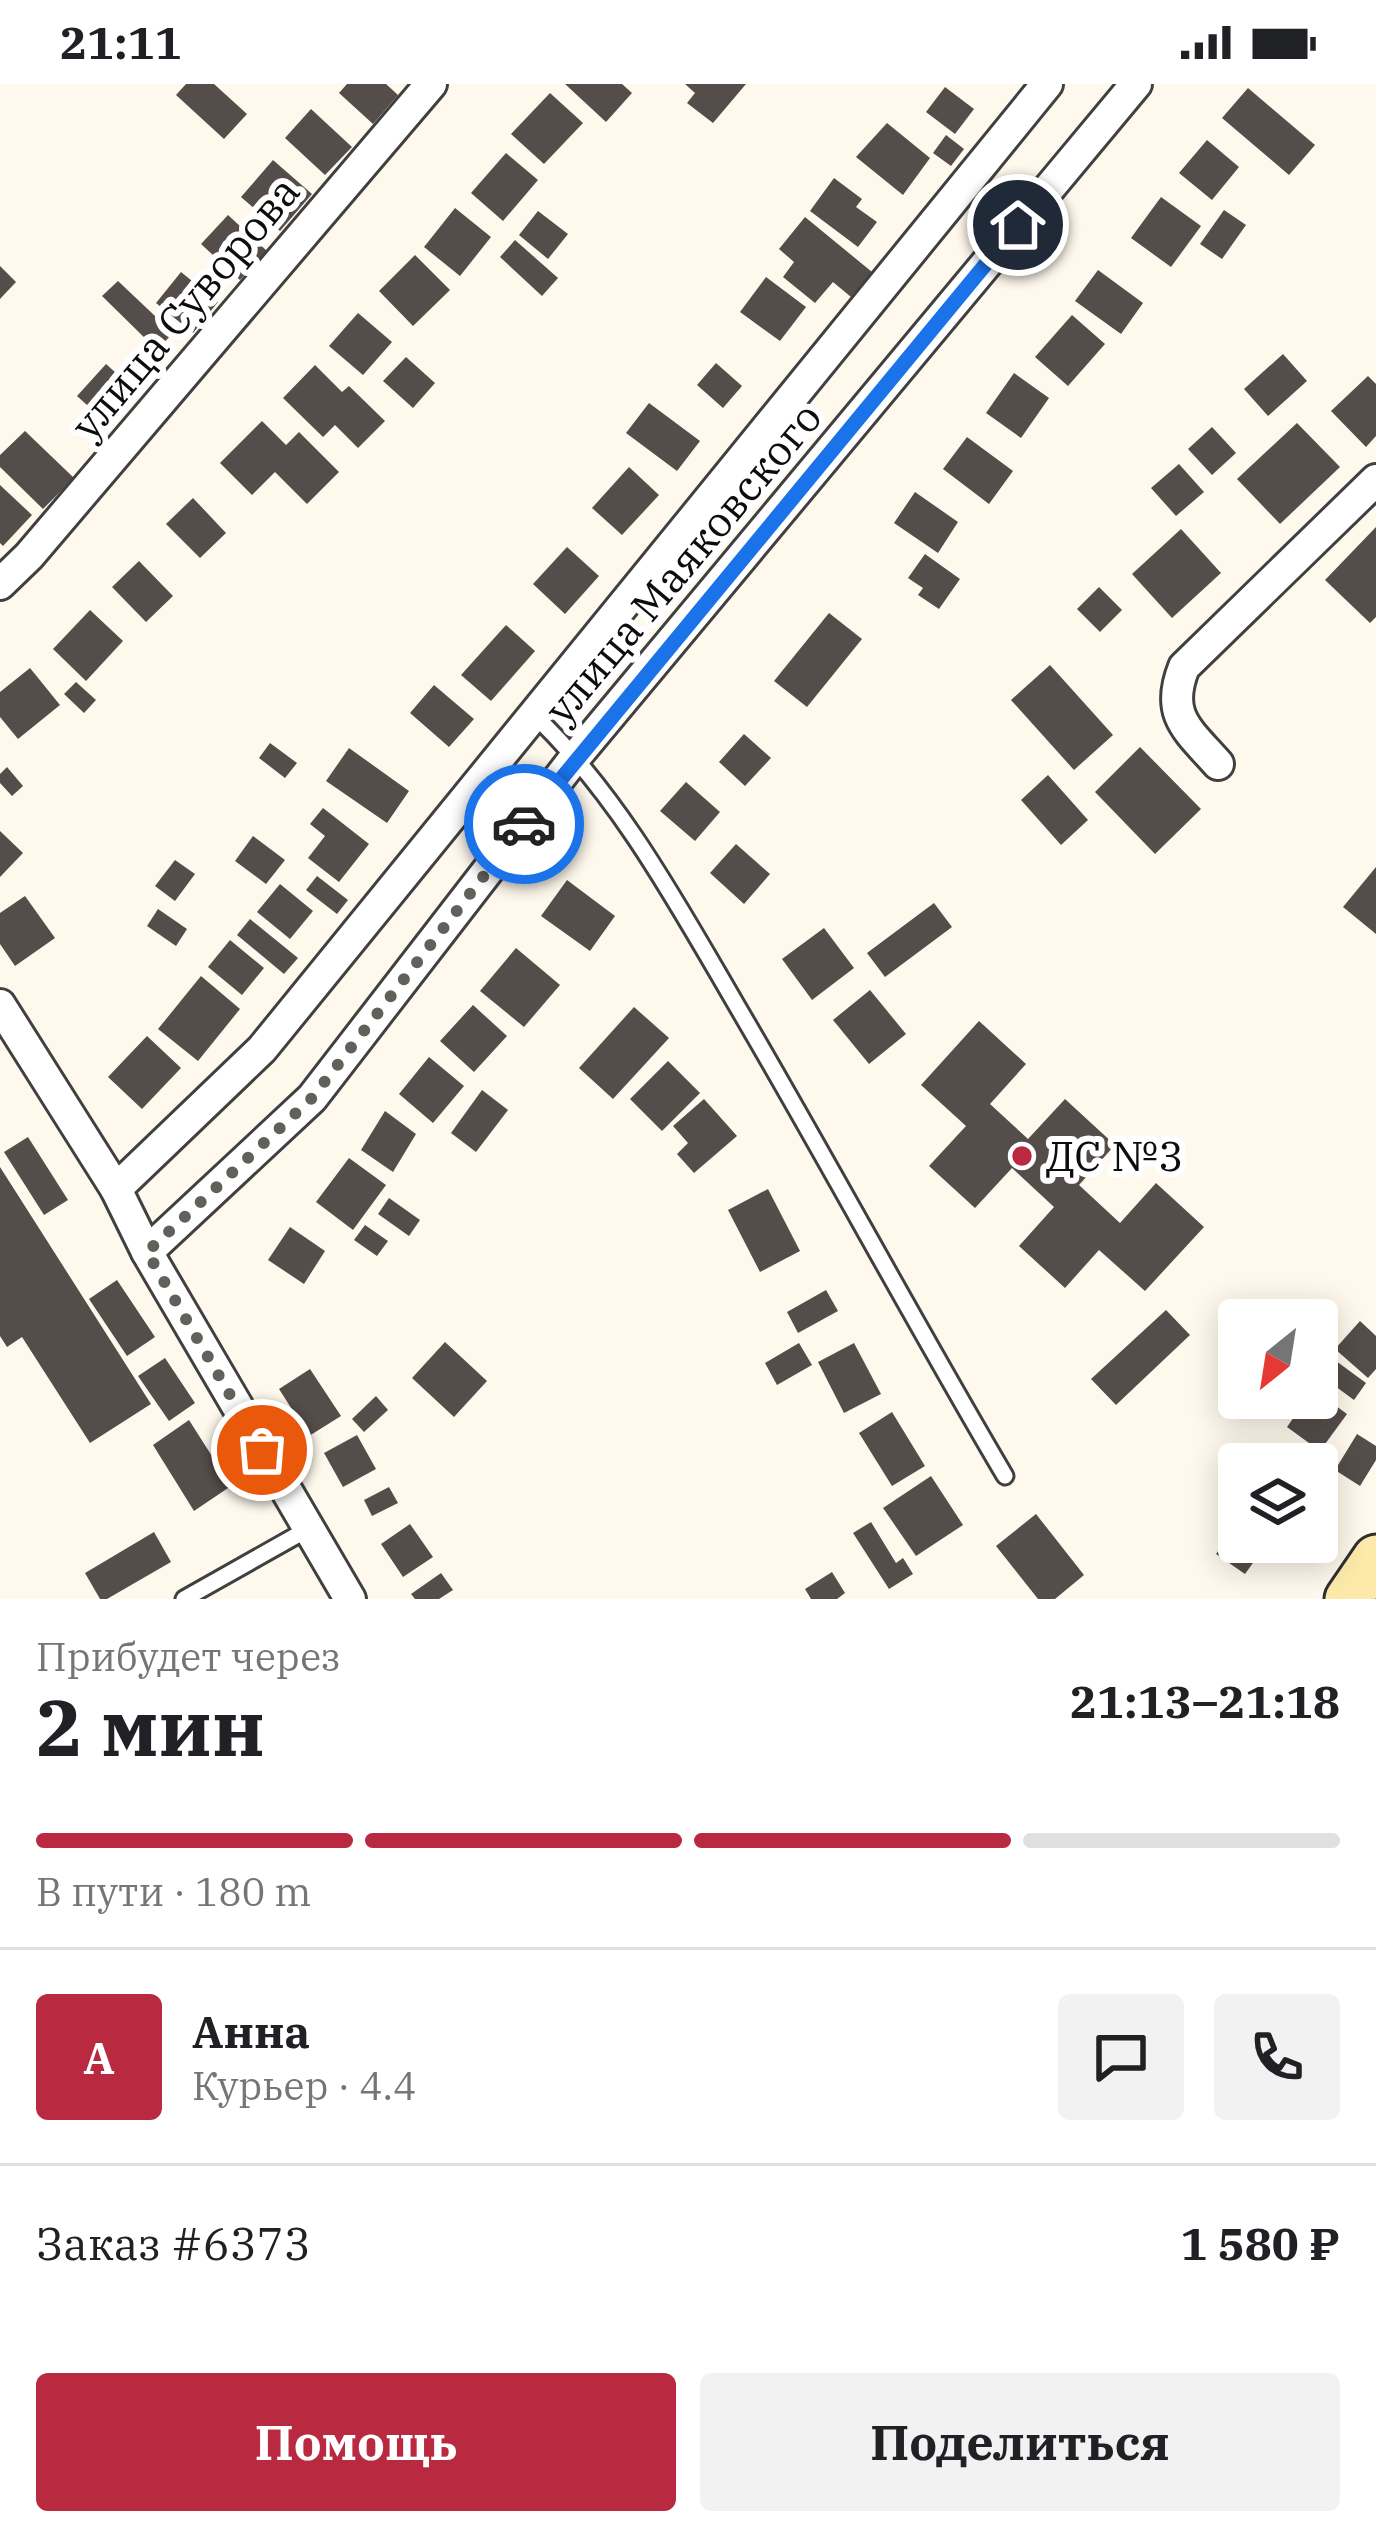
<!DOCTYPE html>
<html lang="ru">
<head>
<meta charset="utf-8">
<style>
	:root { --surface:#fff; --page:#f2f2f2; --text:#202124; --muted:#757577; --line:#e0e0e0; --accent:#b92940 }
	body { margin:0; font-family:"IBM Plex Serif",serif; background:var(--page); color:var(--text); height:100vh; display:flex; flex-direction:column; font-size:45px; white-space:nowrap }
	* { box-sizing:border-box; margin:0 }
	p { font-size:39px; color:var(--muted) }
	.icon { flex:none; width:66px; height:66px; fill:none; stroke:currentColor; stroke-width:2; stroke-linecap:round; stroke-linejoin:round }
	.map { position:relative; height:1515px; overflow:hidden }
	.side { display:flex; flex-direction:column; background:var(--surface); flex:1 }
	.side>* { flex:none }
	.needle { width:78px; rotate:210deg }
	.controls { position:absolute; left:1218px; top:1215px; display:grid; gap:24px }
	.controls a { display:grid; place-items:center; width:120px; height:120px; border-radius:12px; background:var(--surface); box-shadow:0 6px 30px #0003; font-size:60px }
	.pin { position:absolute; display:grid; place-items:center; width:102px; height:102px; color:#fff; margin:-51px; border:6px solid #fff; border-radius:50%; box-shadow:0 3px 12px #0007 }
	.courier { position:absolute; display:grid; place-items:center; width:120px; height:120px; margin:-60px; border:9px solid #1a73e8; border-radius:50%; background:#fff; color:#222; box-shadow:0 3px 15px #0007 }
	.headline em { font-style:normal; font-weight:700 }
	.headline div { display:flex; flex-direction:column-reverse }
	.headline { display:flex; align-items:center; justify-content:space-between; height:204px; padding:0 36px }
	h1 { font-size:78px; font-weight:700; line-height:90px }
	.bar { display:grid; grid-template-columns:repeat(4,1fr); gap:18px 12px; align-content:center; height:144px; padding:0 36px }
	.bar i { height:15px; border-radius:9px; background:var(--line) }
	.bar .current { background:var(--accent) }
	.bar p { grid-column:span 4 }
	.line { display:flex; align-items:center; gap:30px; padding:0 36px; border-top:3px solid var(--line) }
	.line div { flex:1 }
	.round { display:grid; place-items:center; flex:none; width:126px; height:126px; border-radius:12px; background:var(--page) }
	.button { display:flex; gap:24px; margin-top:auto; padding:24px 36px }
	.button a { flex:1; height:138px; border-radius:12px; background:var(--accent); color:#fff; font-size:48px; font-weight:700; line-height:138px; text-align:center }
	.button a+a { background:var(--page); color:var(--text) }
	.status { display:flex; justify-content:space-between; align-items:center; height:84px; padding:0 60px; background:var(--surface); direction:ltr }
	.status svg { height:33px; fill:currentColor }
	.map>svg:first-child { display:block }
	.building { fill:#554d4a }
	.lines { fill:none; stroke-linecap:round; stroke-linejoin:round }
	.lane-casing { stroke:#404040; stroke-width:21 }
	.street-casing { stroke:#404040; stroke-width:36 }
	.secondary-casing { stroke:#2f2f2f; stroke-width:51 }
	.lane { stroke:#fff; stroke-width:15 }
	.street { stroke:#fff; stroke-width:30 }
	.secondary { stroke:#fdeaaa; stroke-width:45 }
	.done { stroke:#62605b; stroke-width:12; stroke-dasharray:0 21.6 }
	.route { stroke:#1a73e8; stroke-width:15 }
	.poi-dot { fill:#b92940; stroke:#fff; stroke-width:4.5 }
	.labels { text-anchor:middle; stroke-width:12; stroke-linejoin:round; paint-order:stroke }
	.street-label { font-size:42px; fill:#0d0d0d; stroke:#fff }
	.poi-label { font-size:42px; fill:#0d0d0d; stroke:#fff; text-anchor:start }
</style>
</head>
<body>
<div class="status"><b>21:11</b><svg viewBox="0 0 49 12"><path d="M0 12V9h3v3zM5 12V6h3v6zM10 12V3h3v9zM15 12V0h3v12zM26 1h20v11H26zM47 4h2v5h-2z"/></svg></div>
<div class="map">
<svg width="1376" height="1515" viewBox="0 0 1376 1515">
	<rect width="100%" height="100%" fill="#fff9ed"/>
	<g class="building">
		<polygon points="186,0 214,0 247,30 224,55 176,11"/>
		<polygon points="347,0 386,0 398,11 373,40 339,9"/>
		<polygon points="565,0 622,0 632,9 606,38"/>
		<polygon points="685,0 746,0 713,39 687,19 695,9"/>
		<polygon points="945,3 974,25 955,50 926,28"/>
		<polygon points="1248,4 1315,61 1289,91 1222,34"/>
		<polygon points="550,9 583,39 544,80 511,50"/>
		<polygon points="311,25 352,63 325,91 285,54"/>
		<polygon points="887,39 930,74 903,111 856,73"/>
		<polygon points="946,51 964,65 951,82 933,69"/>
		<polygon points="1207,56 1239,83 1212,116 1179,89"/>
		<polygon points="506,69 538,96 503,137 471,109"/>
		<polygon points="273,76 312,110 280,147 241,113"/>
		<polygon points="834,94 862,115 856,123 877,138 858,163 810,127"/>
		<polygon points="1161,113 1201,142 1171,183 1131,154"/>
		<polygon points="455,124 491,153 460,192 424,163"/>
		<polygon points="1224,126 1246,141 1222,175 1200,160"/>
		<polygon points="538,127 568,150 548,175 519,151"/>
		<polygon points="228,131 267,167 240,196 201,160"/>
		<polygon points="805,133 872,188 851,213 833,198 815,219 783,193 794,178 779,165"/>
		<polygon points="515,156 558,194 542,212 500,173"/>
		<polygon points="415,171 450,206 413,242 379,207"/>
		<polygon points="0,182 16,198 0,215"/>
		<polygon points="1098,186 1143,219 1121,250 1075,217"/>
		<polygon points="181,188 218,218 193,249 156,219"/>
		<polygon points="766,193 806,223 780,257 740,228"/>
		<polygon points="118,197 173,249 157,266 102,212"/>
		<polygon points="358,229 392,258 363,291 329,262"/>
		<polygon points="1072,231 1105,260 1068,302 1035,273"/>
		<polygon points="1283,270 1307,297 1268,332 1244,305"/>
		<polygon points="406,273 435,299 413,324 383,297"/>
		<polygon points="716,279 742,302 723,324 697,301"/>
		<polygon points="106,280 136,307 107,339 77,312"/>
		<polygon points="315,281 342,308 349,302 385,337 358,364 335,341 323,353 283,314"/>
		<polygon points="1014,289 1049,314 1021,354 986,329"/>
		<polygon points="1368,292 1376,300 1376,352 1366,363 1331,327"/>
		<polygon points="649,319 700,357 677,387 626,349"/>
		<polygon points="262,337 286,361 299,348 339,388 307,420 275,388 252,411 220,379"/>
		<polygon points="1297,339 1340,383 1280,440 1237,395"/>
		<polygon points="1212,343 1236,369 1212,391 1188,365"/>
		<polygon points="25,347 74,394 43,425 0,383 0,371"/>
		<polygon points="967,353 1013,387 989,420 943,385"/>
		<polygon points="1179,380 1204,408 1176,432 1151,404"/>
		<polygon points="629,383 659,411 622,451 592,424"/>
		<polygon points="0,401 32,431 3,462 0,459"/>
		<polygon points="915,408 958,438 938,469 894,439"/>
		<polygon points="193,414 226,449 200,474 166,440"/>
		<polygon points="1376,443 1376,533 1370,539 1325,496"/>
		<polygon points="1181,445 1221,489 1172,534 1132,490"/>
		<polygon points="567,463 599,492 565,530 533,500"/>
		<polygon points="925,470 960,495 939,525 918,511 923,504 908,494"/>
		<polygon points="139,477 173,512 146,538 112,503"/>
		<polygon points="1099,503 1122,526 1100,548 1077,525"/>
		<polygon points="90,526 123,557 86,597 53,565"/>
		<polygon points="829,529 862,555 807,623 774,597"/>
		<polygon points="506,541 535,567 491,617 461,591"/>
		<polygon points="1050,581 1113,651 1074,686 1011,616"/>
		<polygon points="30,584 60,621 18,655 0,633 0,608"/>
		<polygon points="76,598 96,616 84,629 64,610"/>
		<polygon points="434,601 474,635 449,663 410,629"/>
		<polygon points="744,650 771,674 745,702 719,678"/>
		<polygon points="270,659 297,679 285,694 259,674"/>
		<polygon points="1140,663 1201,725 1155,770 1095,708"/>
		<polygon points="349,664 409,707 387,739 326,697"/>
		<polygon points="7,683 23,702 12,712 0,699 0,690"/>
		<polygon points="1048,691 1088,736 1061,761 1021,716"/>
		<polygon points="686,698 720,728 695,757 660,727"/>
		<polygon points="323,724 369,760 339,798 308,774 325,752 310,740"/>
		<polygon points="0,747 23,769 0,793"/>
		<polygon points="253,752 285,776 266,800 235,777"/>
		<polygon points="736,760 770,790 744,820 710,789"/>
		<polygon points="175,776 195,790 175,817 155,802"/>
		<polygon points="1376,783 1376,850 1343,823"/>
		<polygon points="317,792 348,816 337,830 306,806"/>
		<polygon points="567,796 615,832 590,867 541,832"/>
		<polygon points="280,800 313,827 290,855 257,828"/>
		<polygon points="25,812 55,854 15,882 0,860 0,829"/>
		<polygon points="934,819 952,843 885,893 867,869"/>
		<polygon points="158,825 187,845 176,862 147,842"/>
		<polygon points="250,835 298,874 284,890 237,851"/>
		<polygon points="824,844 854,884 812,916 782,875"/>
		<polygon points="230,856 264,884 242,911 208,883"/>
		<polygon points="516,864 560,901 524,943 480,907"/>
		<polygon points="201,892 240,925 198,977 158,945"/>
		<polygon points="870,906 906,950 869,980 833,936"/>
		<polygon points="473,921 507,952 474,988 440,957"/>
		<polygon points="634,923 669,954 613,1015 579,984"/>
		<polygon points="979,937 1026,980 990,1020 1028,1055 1065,1015 1115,1061 1079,1101 1120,1139 1156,1099 1204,1143 1145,1207 1099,1166 1065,1204 1019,1162 1054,1123 1012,1084 975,1124 929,1082 966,1042 921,1001"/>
		<polygon points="147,952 181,984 142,1025 108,993"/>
		<polygon points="429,973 464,1002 433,1039 399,1010"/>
		<polygon points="668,977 700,1009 662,1047 630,1015"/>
		<polygon points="482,1006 508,1026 476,1068 451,1049"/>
		<polygon points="704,1015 737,1052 694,1089 677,1070 688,1059 673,1042"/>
		<polygon points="385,1027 416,1050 393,1088 361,1066"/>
		<polygon points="28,1053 68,1116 44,1131 4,1068"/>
		<polygon points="349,1074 386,1101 353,1146 316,1118"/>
		<polygon points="0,1083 151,1320 90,1359 22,1253 7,1263 0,1252"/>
		<polygon points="768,1105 800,1167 760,1188 728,1126"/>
		<polygon points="389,1114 420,1136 409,1152 378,1130"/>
		<polygon points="365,1141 388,1157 377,1172 354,1156"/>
		<polygon points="290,1143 325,1167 304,1200 268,1176"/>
		<polygon points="117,1196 155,1253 127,1272 89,1215"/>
		<polygon points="826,1206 838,1227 798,1249 787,1228"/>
		<polygon points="1166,1226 1190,1251 1116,1321 1091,1295"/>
		<polygon points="1360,1237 1376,1252 1376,1285 1368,1294 1335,1265"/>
		<polygon points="445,1258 487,1297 454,1333 412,1294"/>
		<polygon points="799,1259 812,1281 777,1301 765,1279"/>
		<polygon points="854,1259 881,1310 844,1329 818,1278"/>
		<polygon points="165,1274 195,1319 169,1337 138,1292"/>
		<polygon points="1332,1274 1366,1299 1354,1316 1320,1291"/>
		<polygon points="310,1285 341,1332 309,1352 279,1305"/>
		<polygon points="1317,1308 1347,1330 1320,1367 1287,1343 1307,1314 1317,1314"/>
		<polygon points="376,1312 388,1326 364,1348 352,1335"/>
		<polygon points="892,1328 925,1382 892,1402 859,1349"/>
		<polygon points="189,1336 231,1402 194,1427 153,1361"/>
		<polygon points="1357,1350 1376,1362 1376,1376 1360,1402 1335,1386"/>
		<polygon points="357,1351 376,1385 343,1403 324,1369"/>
		<polygon points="931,1392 963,1441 916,1472 883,1424"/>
		<polygon points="389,1403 398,1419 372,1432 364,1416"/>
		<polygon points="1036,1430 1084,1491 1055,1515 1038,1515 996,1462"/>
		<polygon points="871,1438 896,1479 903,1474 913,1490 889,1505 853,1449"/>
		<polygon points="1239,1438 1239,1458 1268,1458 1245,1490 1216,1470"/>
		<polygon points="410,1440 433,1473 403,1493 381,1460"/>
		<polygon points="154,1448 171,1478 107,1515 100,1515 85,1489"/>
		<polygon points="832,1488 845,1509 837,1515 811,1515 805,1505"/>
		<polygon points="441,1489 453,1506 439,1515 415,1515 411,1510"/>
	</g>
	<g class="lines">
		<g class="lane-casing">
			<g id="lane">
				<path d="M533,630C618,710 678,821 737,922C828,1077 913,1236 1005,1392"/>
				<polyline points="184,1515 308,1445"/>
			</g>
		</g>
		<g class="street-casing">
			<g id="street">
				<polyline points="0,500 29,472 431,0"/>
				<path d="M1218,680C1187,645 1165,631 1184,583L1376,396"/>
				<polyline points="0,921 116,1105 147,1168 350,1515"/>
				<polyline points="116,1105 262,965 1047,0"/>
				<polyline points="147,1168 312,1014 577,671 1136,0"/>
			</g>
		</g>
		<g class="secondary-casing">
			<polyline id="secondary" points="1348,1515 1376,1474"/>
		</g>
		<use href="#lane" class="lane"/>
		<use href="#street" class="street"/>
		<use href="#secondary" class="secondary"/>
	</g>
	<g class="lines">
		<polyline class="done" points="262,1366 147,1168 312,1014 524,740"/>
		<polyline class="route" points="524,740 1018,141"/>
	</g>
	<circle class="poi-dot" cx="1022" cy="1072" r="12"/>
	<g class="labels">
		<g class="street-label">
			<text transform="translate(185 224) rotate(-50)" y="15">улица Суворова</text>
			<text transform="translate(683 479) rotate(-50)" y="15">улица Маяковского</text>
		</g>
		<g class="poi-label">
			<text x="1046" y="1087">ДС №3</text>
		</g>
	</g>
</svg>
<div class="controls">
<a><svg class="needle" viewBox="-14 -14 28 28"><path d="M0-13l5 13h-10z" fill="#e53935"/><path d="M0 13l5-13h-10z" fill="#757577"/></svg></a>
<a><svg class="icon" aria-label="layers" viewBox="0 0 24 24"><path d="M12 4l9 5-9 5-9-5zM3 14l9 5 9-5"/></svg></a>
</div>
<div class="pin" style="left:262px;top:1366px;background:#ea580c"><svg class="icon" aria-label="bag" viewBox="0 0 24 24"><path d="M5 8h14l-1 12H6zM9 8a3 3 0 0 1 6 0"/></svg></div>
<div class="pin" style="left:1018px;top:141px;background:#1f2937"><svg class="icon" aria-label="home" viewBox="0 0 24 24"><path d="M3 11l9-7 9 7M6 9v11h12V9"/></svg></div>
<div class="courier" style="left:524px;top:740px"><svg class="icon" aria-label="car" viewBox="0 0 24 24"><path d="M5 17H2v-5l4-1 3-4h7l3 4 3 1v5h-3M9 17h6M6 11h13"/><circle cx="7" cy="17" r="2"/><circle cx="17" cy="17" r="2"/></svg></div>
</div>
<section class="side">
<div class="headline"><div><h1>2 мин</h1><p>Прибудет через</p></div><em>21:13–21:18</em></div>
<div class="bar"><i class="current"></i><i class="current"></i><i class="current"></i><i></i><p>В пути · 180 m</p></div>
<div class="line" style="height:216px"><b class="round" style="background:var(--accent);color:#fff">А</b><div><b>Анна</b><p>Курьер · 4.4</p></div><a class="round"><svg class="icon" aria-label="chat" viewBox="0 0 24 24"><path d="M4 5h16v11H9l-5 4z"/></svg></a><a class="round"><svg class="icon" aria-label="phone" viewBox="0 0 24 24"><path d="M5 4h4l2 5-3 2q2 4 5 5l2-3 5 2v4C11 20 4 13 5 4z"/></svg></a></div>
<div class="line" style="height:156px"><div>Заказ #6373</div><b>1 580 ₽</b></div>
<div class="button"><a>Помощь</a><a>Поделиться</a></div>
</section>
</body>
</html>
